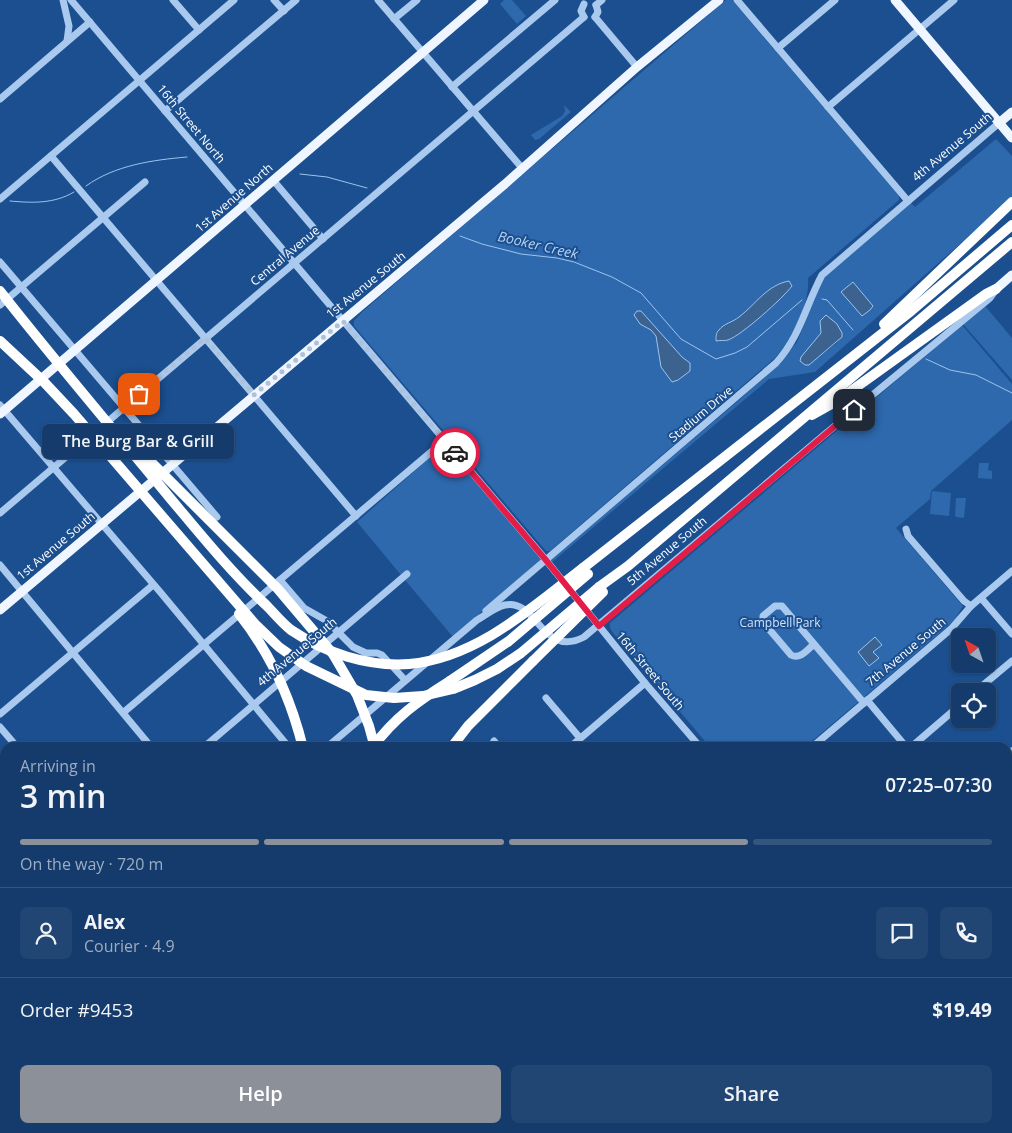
<!DOCTYPE html>
<html lang="en">
<head>
<meta charset="utf-8">
<style>
	:root { --surface:#143b6b; --page:#214673; --text:#f1f3f6; --muted:#9dadc1; --line:#33557e; --accent:#8c9099 }
	body { margin:0; font-family:"Open Sans",sans-serif; background:var(--page); color:var(--text); height:100vh; display:flex; flex-direction:column; font-size:19px; white-space:nowrap }
	* { box-sizing:border-box; margin:0 }
	p { font-size:16px; color:var(--muted) }
	.icon { flex:none; width:28px; height:28px; fill:none; stroke:currentColor; stroke-width:2; stroke-linecap:round; stroke-linejoin:round }
	.map { position:relative; flex:1; overflow:hidden }
	.side { position:absolute; left:0px; top:742px; width:1012px; height:391px; display:flex; flex-direction:column; background:var(--surface); border-radius:15px 15px 0 0; box-shadow:0 1px 4px #0004,0 0 0 1px var(--line) }
	.side>* { flex:none }
	.needle { width:32px; rotate:320deg }
	.controls { position:absolute; left:951px; top:628px; display:grid; gap:10px }
	.controls a { display:grid; place-items:center; width:45px; height:45px; border-radius:8px; background:var(--surface); box-shadow:0 1px 4px #0004,0 0 0 1px var(--line); font-size:25px }
	.pin { position:absolute; display:grid; place-items:center; width:42px; height:42px; color:#fff; margin:-21px; border-radius:10px; box-shadow:0 2px 8px #0006 }
	.courier { position:absolute; display:grid; place-items:center; width:50px; height:50px; margin:-25px; border:4px solid #e11d48; border-radius:50%; background:#fff; color:#222; box-shadow:0 1px 6px #0007 }
	.bubble { position:absolute; height:35px; border-radius:8px; background:var(--surface); box-shadow:0 1px 4px #0004,0 0 0 1px var(--line); font-size:16px; font-weight:600; line-height:35px; text-align:center }
	.head em { font-style:normal; font-weight:600 }
	.head div { display:flex; flex-direction:column-reverse }
	.head { display:flex; align-items:center; justify-content:space-between; height:85px; padding:0 20px }
	h1 { font-size:32px; font-weight:600; line-height:38px }
	.bar { display:grid; grid-template-columns:repeat(4,1fr); gap:8px 5px; align-content:center; height:60px; padding:0 20px }
	.bar i { height:6px; border-radius:4px; background:var(--line) }
	.bar .current { background:var(--accent) }
	.bar p { grid-column:span 4 }
	.line { display:flex; align-items:center; gap:12px; padding:0 20px; border-top:1px solid var(--line) }
	.line div { flex:1 }
	.round { display:grid; place-items:center; flex:none; width:52px; height:52px; border-radius:8px; background:var(--page) }
	.action { display:flex; gap:10px; margin-top:auto; padding:10px 20px }
	.action a { flex:1; height:58px; border-radius:8px; background:var(--accent); color:#fff; font-size:20px; font-weight:600; line-height:58px; text-align:center }
	.action a+a { background:var(--page); color:var(--text) }
	.map>svg:first-child { display:block }
	.green { fill:#2e69ad; fill-rule:evenodd }
	.water { fill:#3c6290; stroke:#9cc4f0 }
	.lines { fill:none; stroke-linecap:round; stroke-linejoin:round }
	.stream { stroke:#9cc4f0; stroke-width:1 }
	.minor { stroke:#a9c9ee; stroke-width:7 }
	.major { stroke:#f0f6ff; stroke-width:9 }
	.highway { stroke:#fff; stroke-width:10 }
	.highway-bridge { stroke:#fff; stroke-width:10 }
	.done { stroke:#afc1d8; stroke-width:5; stroke-dasharray:0 9 }
	.route { stroke:#e11d48; stroke-width:6 }
	.labels { text-anchor:middle; stroke-width:4; stroke-linejoin:round; paint-order:stroke }
	.street-label { font-size:12px; fill:#fff; stroke:#1b4f8f }
	.park-label { font-size:12px; fill:#cfe3fa; stroke:#1b4f8f }
	.water-label { font-size:14px; font-style:italic; fill:#b5d3f5; stroke:#1b4f8f }
</style>
</head>
<body>
<div class="map">
<svg width="1012" height="1133" viewBox="0 0 1012 1133">
	<rect width="100%" height="100%" fill="#1b4f8f"/>
	<g class="green">
		<polygon points="504,0 512,0 526,16 517,24 500,4"/>
		<path d="M726,0H732L899,196V200L808,278C810,304 793,337 776,357L550,551H546L354,326V321L362,312Z"/>
		<polygon points="564,105 571,112 539,139 535,140 531,135 562,116 565,111"/>
		<path d="M996,139L1012,156V198L815,372L769,379L551,563L549,560L738,401L778,365L797,342L804,325L815,295L824,277L910,202L915,207ZM853,282L872,305L841,292ZM820,321L838,342L809,365L814,343L821,333Z"/>
		<polygon points="985,306 1012,338 1012,380 963,324"/>
		<polygon points="962,325 1012,384 1012,420 931,491 930,499 896,528 963,606 955,619 948,626 805,747 710,747 613,633 610,628 610,623"/>
		<polygon points="444,445 541,559 453,637 405,580 411,575 407,571 401,575 357,522"/>
		<polygon points="979,463 989,463 988,470 992,471 992,479 978,478"/>
		<polygon points="932,491 951,493 949,516 930,514"/>
		<polygon points="956,498 966,498 964,518 956,517 955,516"/>
	</g>
	<g class="water">
		<path d="M789,281L792,286C783,298 742,335 728,340C725,341 720,340 716,341C716,336 716,333 719,330C723,324 733,322 739,317C756,304 767,285 789,281Z"/>
		<polygon points="853,282 873,306 870,310 862,316 841,292"/>
		<polygon points="637,311 641,311 682,357 690,363 690,371 678,380 672,382 661,367 656,336 651,330 640,324 634,315"/>
		<polygon points="826,315 837,324 842,333 842,337 809,365 805,365 800,361 801,357 821,333 820,321"/>
		<polygon points="875,637 882,645 873,652 879,658 869,666 858,652"/>
	</g>
	<g class="lines">
		<g class="stream">
			<polyline points="300,174 327,177 367,188"/>
			<path d="M86,186C115,165 153,160 187,157"/>
			<path d="M10,201C32,203 54,204 74,192"/>
			<polyline points="460,236 482,244 521,254 557,258 574,262 612,277 641,293 681,339 716,359 735,353 747,347 802,300"/>
			<polyline points="822,299 827,300 853,330"/>
			<polyline points="926,359 950,370 976,375 1012,393"/>
		</g>
		<g class="minor">
			<polyline points="63,0 69,26 67,41"/>
			<polyline points="71,0 541,554 645,683 701,748"/>
			<polyline points="173,0 199,30"/>
			<polyline points="274,0 284,11"/>
			<polyline points="378,0 522,168"/>
			<polyline points="737,0 908,201"/>
			<polyline points="596,5 602,0"/>
			<polyline points="584,17 581,11 584,4"/>
			<polyline points="595,17 637,67"/>
			<polyline points="595,17 598,12 596,5"/>
			<polyline points="394,19 417,0"/>
			<polyline points="778,48 835,0"/>
			<polyline points="452,87 555,0"/>
			<polyline points="0,99 90,22"/>
			<polyline points="828,107 954,0"/>
			<polyline points="165,111 296,0"/>
			<polyline points="51,156 356,516"/>
			<polyline points="273,180 323,239"/>
			<polyline points="0,199 234,0"/>
			<polyline points="0,262 217,517"/>
			<polyline points="0,305 145,182"/>
			<polyline points="0,405 161,593 287,745"/>
			<polyline points="0,513 584,17"/>
			<polyline points="906,529 908,536 964,601 971,606"/>
			<polyline points="0,565 152,748"/>
			<polyline points="280,580 304,608 327,621 353,647 366,653 377,653 382,655 405,680"/>
			<polyline points="981,598 1012,634"/>
			<path d="M486,611L776,363C801,335 805,307 822,275L999,123"/>
			<path d="M814,644C807,650 800,660 791,655L763,622V616L775,606H782L864,703"/>
			<polyline points="976,691 1012,661"/>
			<polyline points="546,698 580,738"/>
			<polyline points="867,700 907,748"/>
			<polyline points="124,712 444,441"/>
			<polyline points="0,714 153,585"/>
			<polyline points="0,727 18,748"/>
			<polyline points="494,741 500,748"/>
			<polyline points="203,748 407,574"/>
			<path d="M326,748L477,620C486,615 495,607 505,605C537,598 542,659 584,637L824,435L990,298L995,291"/>
			<polyline points="569,748 645,683"/>
			<polyline points="811,748 951,629 971,606 1012,571"/>
			<polyline points="910,748 960,705"/>
			<polyline points="1008,755 1012,751"/>
			<polyline points="0,816 5,811"/>
			<polyline points="1008,849 1012,845"/>
			<polyline points="1008,868 1012,873"/>
			<polyline points="0,894 5,900"/>
			<polyline points="0,921 5,917"/>
			<polyline points="1008,935 1012,932"/>
			<polyline points="1008,990 1012,986"/>
			<polyline points="0,1024 5,1020"/>
			<polyline points="0,1055 5,1060"/>
			<polyline points="1008,1093 1012,1089"/>
			<polyline points="1008,1109 1012,1114"/>
			<polyline points="198,1129 202,1133"/>
			<polyline points="370,1129 372,1133"/>
			<polyline points="504,1129 508,1133"/>
			<polyline points="610,1129 613,1133"/>
			<polyline points="712,1129 716,1133"/>
			<polyline points="780,1129 784,1133"/>
			<polyline points="866,1129 870,1133"/>
			<polyline points="113,1133 118,1129"/>
			<polyline points="238,1133 243,1129"/>
			<polyline points="598,1133 603,1129"/>
			<polyline points="898,1133 903,1129"/>
		</g>
		<g class="major">
			<polyline points="895,0 1012,138"/>
			<polyline points="999,123 1012,112"/>
			<polyline points="996,289 1012,275"/>
			<polyline points="0,414 484,0"/>
			<polyline points="0,610 505,184 637,67 719,0"/>
		</g>
		<g class="highway">
			<polyline points="884,324 1012,202"/>
			<polyline points="812,415 837,401 986,294 996,289"/>
			<polyline points="583,568 911,311 1012,225"/>
			<polyline points="599,587 628,566 1012,242"/>
			<path d="M372,748C395,717 418,701 450,681"/>
			<polyline points="451,748 468,726 533,661"/>
			<polyline points="314,1133 314,1129"/>
			<polyline points="339,1133 340,1129"/>
		</g>
		<g class="highway-bridge">
			<path d="M0,291C55,361 113,429 170,498C201,535 231,572 266,605C274,613 282,623 291,630C325,653 368,667 409,664C477,658 531,608 583,568"/>
			<polyline points="0,341 44,382 74,414 255,624 279,647 306,666 366,695 394,698 423,696 453,689 475,680 497,669 521,653 599,587"/>
			<polyline points="134,445 278,589 333,654 357,695 369,726 375,748"/>
			<path d="M239,614C271,654 291,699 303,748"/>
			<polyline points="533,661 603,592"/>
			<polyline points="450,681 509,641 588,574"/>
		</g>
	</g>
	<g class="lines">
		<polyline class="done" points="139,394 205,338 254,395 343,321 455,453"/>
		<polyline class="route" points="455,453 545,559 599,626 854,410"/>
	</g>
	<g class="labels">
		<g class="street-label">
			<text transform="translate(191 124) rotate(50)" y="4">16th Street North</text>
			<text transform="translate(952 147) rotate(-40)" y="4">4th Avenue South</text>
			<text transform="translate(234 198) rotate(-41)" y="4">1st Avenue North</text>
			<text transform="translate(285 256) rotate(-40)" y="4">Central Avenue</text>
			<text transform="translate(366 285) rotate(-39)" y="4">1st Avenue South</text>
			<text transform="translate(701 414) rotate(-40)" y="4">Stadium Drive</text>
			<text transform="translate(56 546) rotate(-40)" y="4">1st Avenue South</text>
			<text transform="translate(667 551) rotate(-40)" y="4">5th Avenue South</text>
			<text transform="translate(297 652) rotate(-40)" y="4">4th Avenue South</text>
			<text transform="translate(906 652) rotate(-40)" y="4">7th Avenue South</text>
			<text transform="translate(650 671) rotate(50)" y="4">16th Street South</text>
		</g>
		<g class="park-label">
			<text x="780" y="627">Campbell Park</text>
		</g>
		<g class="water-label">
			<text transform="translate(538 245) rotate(13)" y="5">Booker Creek</text>
		</g>
	</g>
</svg>
<div class="controls">
<a><svg class="needle" viewBox="-14 -14 28 28"><path d="M0-13l5 13h-10z" fill="#e53935"/><path d="M0 13l5-13h-10z" fill="#9dadc1"/></svg></a>
<a><svg class="icon" aria-label="locate" viewBox="0 0 24 24"><circle cx="12" cy="12" r="6"/><path d="M12 2v4M12 18v4M2 12h4M18 12h4"/></svg></a>
</div>
<div class="pin" style="left:139px;top:394px;background:#ea580c"><svg class="icon" aria-label="bag" viewBox="0 0 24 24"><path d="M5 8h14l-1 12H6zM9 8a3 3 0 0 1 6 0"/></svg></div>
<div class="pin" style="left:854px;top:410px;background:#1f2937"><svg class="icon" aria-label="home" viewBox="0 0 24 24"><path d="M3 11l9-7 9 7M6 9v11h12V9"/></svg></div>
<div class="courier" style="left:455px;top:453px"><svg class="icon" aria-label="car" viewBox="0 0 24 24"><path d="M5 17H2v-5l4-1 3-4h7l3 4 3 1v5h-3M9 17h6M6 11h13"/><circle cx="7" cy="17" r="2"/><circle cx="17" cy="17" r="2"/></svg></div>
<div class="bubble" style="left:42px;top:424px;width:192px">The Burg Bar &amp; Grill</div>
<section class="side">
<div class="head"><div><h1>3 min</h1><p>Arriving in</p></div><em>07:25–07:30</em></div>
<div class="bar"><i class="current"></i><i class="current"></i><i class="current"></i><i></i><p>On the way · 720 m</p></div>
<div class="line" style="height:90px"><a class="round"><svg class="icon" aria-label="person" viewBox="0 0 24 24"><circle cx="12" cy="8" r="4"/><path d="M4 21q1-7 8-7t8 7"/></svg></a><div><b>Alex</b><p>Courier · 4.9</p></div><a class="round"><svg class="icon" aria-label="chat" viewBox="0 0 24 24"><path d="M4 5h16v11H9l-5 4z"/></svg></a><a class="round"><svg class="icon" aria-label="phone" viewBox="0 0 24 24"><path d="M5 4h4l2 5-3 2q2 4 5 5l2-3 5 2v4C11 20 4 13 5 4z"/></svg></a></div>
<div class="line" style="height:65px"><div>Order #9453</div><b>$19.49</b></div>
<div class="action"><a>Help</a><a>Share</a></div>
</section>
</div>
</body>
</html>
